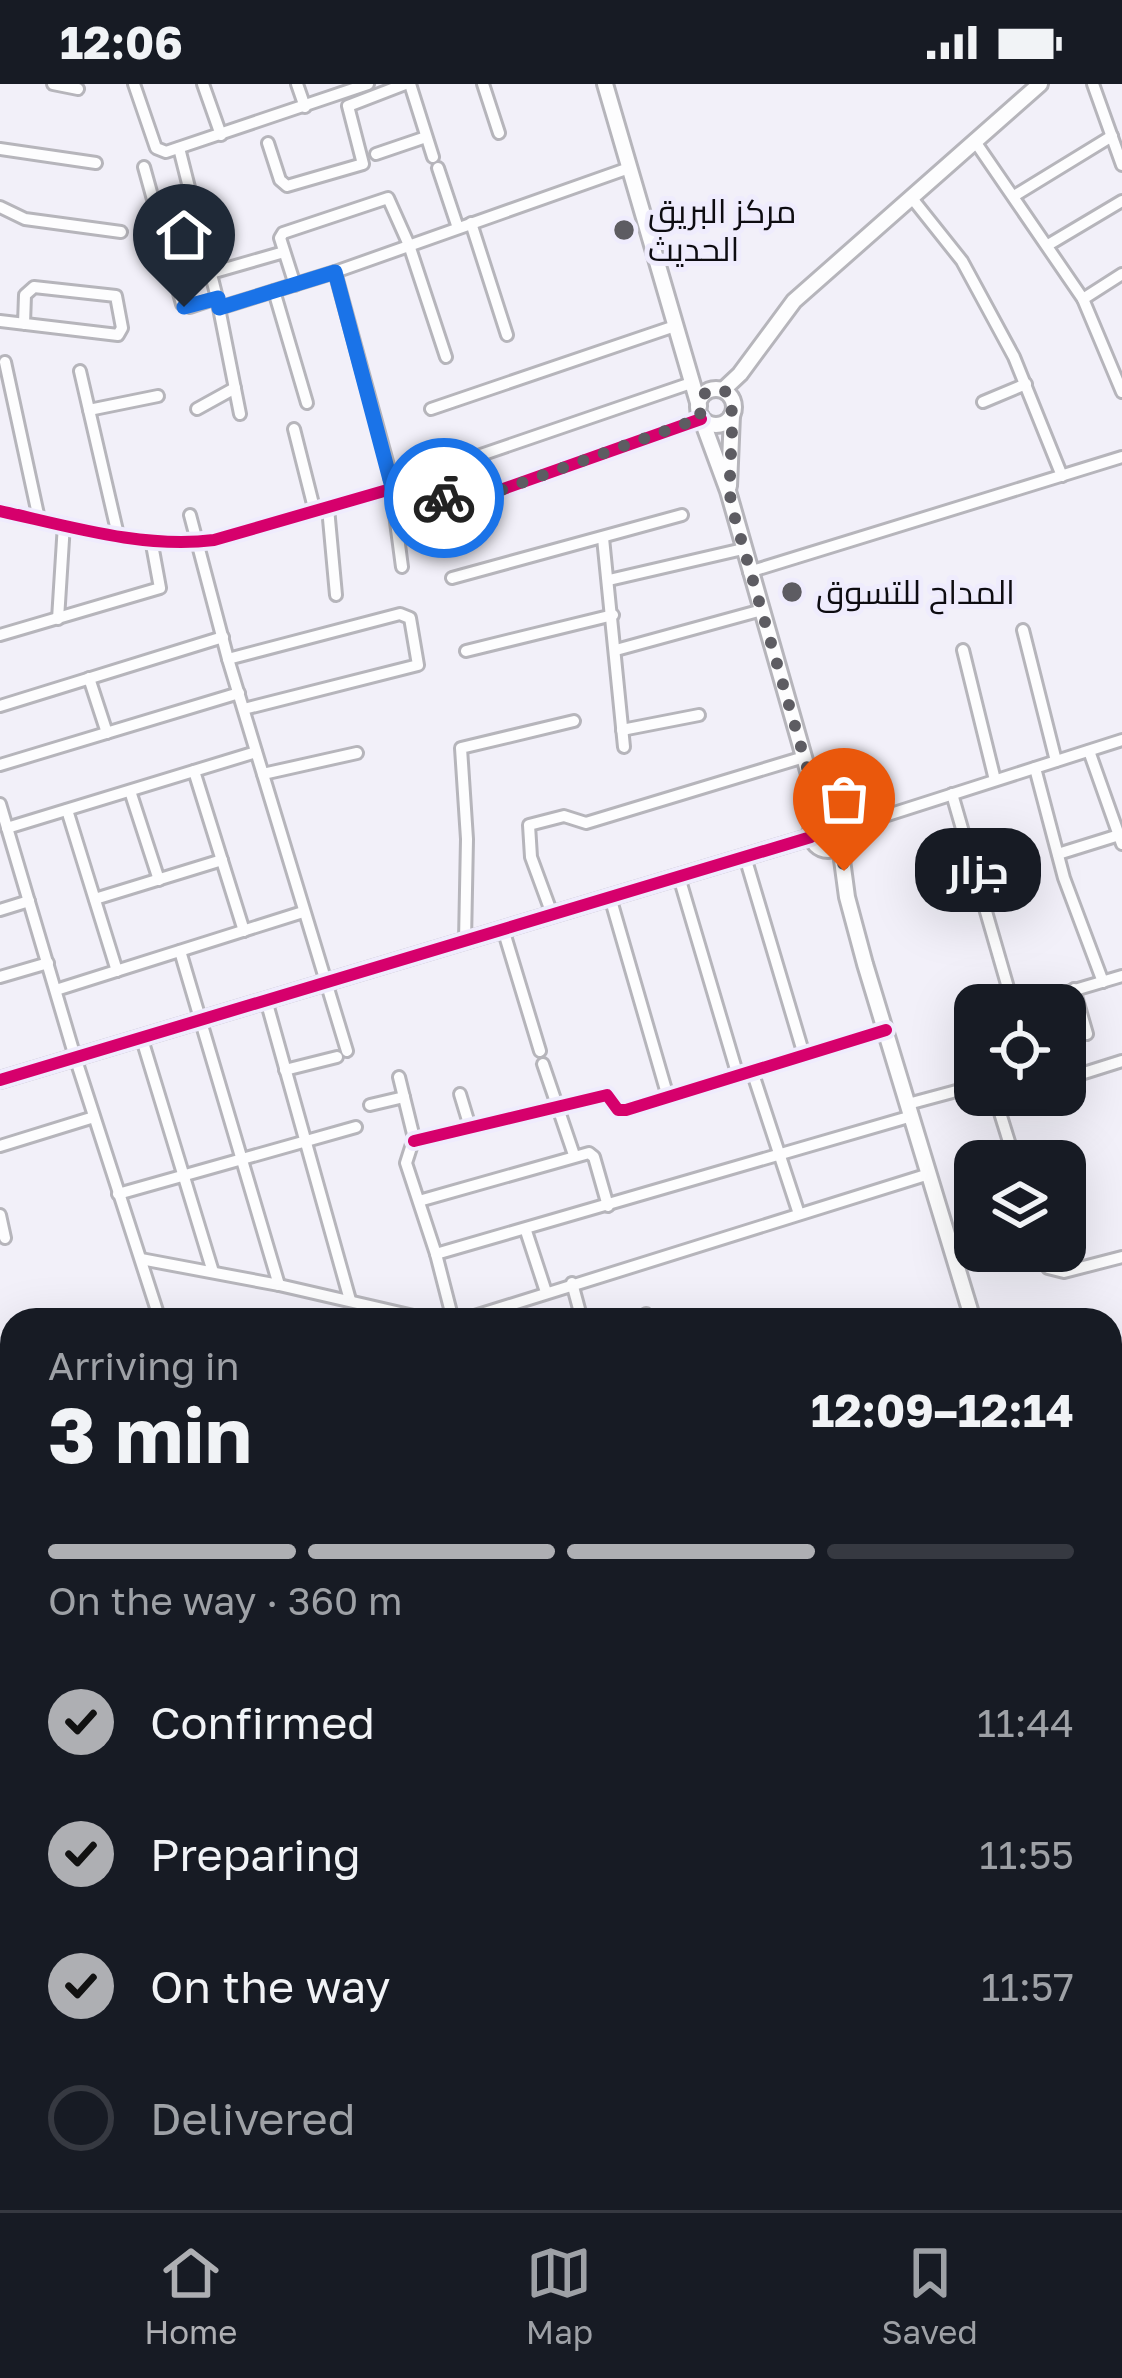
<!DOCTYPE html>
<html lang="en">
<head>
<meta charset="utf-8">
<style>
	:root { --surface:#171b24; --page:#20242c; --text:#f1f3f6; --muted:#9ea1a6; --line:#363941; --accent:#aeafb3 }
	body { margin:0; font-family:"Golos Text",Cairo,sans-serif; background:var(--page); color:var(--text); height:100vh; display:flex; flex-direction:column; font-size:45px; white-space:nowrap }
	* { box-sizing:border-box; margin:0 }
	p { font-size:39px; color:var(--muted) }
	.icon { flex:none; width:66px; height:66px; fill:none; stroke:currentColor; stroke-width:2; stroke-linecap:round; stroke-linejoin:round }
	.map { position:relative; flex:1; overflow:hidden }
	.panel { position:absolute; left:0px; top:1224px; width:1122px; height:903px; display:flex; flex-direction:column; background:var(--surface); border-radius:36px 36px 0 0; box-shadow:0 12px 48px #0002 }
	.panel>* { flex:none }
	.controls { position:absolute; left:954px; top:900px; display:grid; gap:24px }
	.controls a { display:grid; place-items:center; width:132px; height:132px; border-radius:24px; background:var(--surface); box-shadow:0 12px 48px #0002; font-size:60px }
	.pin { position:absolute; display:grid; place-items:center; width:102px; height:102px; color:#fff; margin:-123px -51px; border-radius:50% 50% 50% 0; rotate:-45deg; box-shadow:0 0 12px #0007 }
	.pin .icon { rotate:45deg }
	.courier { position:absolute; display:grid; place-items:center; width:120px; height:120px; margin:-60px; border:9px solid #1a73e8; border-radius:50%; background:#fff; color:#222; box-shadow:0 3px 15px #0007 }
	.bubble { position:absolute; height:84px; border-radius:36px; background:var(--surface); box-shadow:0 12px 48px #0002; font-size:39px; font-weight:700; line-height:84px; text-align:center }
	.headline em { font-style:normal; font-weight:700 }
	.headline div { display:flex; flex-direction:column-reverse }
	.headline { display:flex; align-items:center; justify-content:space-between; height:204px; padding:0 48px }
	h1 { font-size:78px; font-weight:700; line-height:90px }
	.bar { display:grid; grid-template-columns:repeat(4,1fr); gap:18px 12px; align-content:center; height:144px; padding:0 48px }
	.bar i { height:15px; border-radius:9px; background:var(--line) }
	.bar .active { background:var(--accent) }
	.bar p { grid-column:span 4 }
	ol { padding:0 48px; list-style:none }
	li { display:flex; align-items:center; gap:36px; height:132px }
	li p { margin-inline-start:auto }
	li .icon { padding:12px; border-radius:50%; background:var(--accent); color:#111; stroke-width:4 }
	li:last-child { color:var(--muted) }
	li i { width:66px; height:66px; border:6px solid var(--line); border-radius:50% }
	.status { display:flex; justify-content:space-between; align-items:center; height:84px; padding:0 60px; background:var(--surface); direction:ltr }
	.status svg { height:33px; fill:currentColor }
	.dock { display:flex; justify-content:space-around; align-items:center; height:168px; border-top:3px solid var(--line); background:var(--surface); font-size:33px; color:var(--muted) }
	.dock a { display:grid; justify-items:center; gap:6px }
	.dock .active { color:var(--accent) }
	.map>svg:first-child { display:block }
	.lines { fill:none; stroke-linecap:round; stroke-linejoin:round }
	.street-casing { stroke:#b6b5bb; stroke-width:16 }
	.secondary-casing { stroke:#b6b5bb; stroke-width:20 }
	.street { stroke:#fdfdfe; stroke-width:10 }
	.secondary { stroke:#fdfdfe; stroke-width:14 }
	.cycleway-casing { stroke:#efecfd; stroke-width:20 }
	.cycleway { stroke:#d6006c; stroke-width:12 }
	.done { stroke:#5d5c62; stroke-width:12; stroke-dasharray:0 21.6 }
	.route { stroke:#1a73e8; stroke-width:15 }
	.poi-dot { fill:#5d5c62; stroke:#efecfd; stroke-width:4.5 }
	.labels { text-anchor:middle; stroke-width:10; stroke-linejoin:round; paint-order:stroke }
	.poi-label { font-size:33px; fill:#0d0c11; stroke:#efecfd; text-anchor:start }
</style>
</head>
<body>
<div class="status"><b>12:06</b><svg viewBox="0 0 49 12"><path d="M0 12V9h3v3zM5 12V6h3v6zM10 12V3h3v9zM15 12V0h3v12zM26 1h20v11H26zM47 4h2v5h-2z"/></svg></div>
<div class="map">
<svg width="1122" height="2126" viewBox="0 0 1122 2126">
	<rect width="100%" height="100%" fill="#f2f0f9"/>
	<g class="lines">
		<g class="street-casing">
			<g id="street">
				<polyline points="53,0 78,5"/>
				<polyline points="134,0 156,64 166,68 368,0"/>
				<polyline points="203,0 221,51"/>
				<polyline points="297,0 305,23"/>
				<polyline points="410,0 433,73"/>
				<polyline points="483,0 499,49"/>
				<polyline points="1093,0 1122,81"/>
				<polyline points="974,56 1083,215 1122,308"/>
				<polyline points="268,59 280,96 287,102 363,80 348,22 405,0"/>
				<polyline points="179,64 217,214 240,330"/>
				<polyline points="0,65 96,79"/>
				<polyline points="376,70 426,53"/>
				<polyline points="144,83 182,220 190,223 217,214"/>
				<polyline points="438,84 458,144"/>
				<polyline points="1014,112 1112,52"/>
				<polyline points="911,113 962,177 1014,273 1062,392"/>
				<polyline points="0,123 25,135 121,148"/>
				<polyline points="471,139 507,251"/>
				<polyline points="1048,161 1122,117"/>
				<polyline points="335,188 389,385 402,483"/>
				<polyline points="211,189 284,168"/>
				<polyline points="295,201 280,154 283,149 388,114 409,161 446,273"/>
				<polyline points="274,207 307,319"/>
				<polyline points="1083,215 1122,190"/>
				<polyline points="219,224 335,188 629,84"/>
				<polyline points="0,237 118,251 122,244 116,212 34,203 25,211 24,240"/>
				<polyline points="5,278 39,435"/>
				<polyline points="80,287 118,451"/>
				<polyline points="983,318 1026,300"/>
				<polyline points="197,325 235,304"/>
				<polyline points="431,325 675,242"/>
				<polyline points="89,326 158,312"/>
				<polyline points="294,345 315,428"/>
				<polyline points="469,375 691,299"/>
				<polyline points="328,424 336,511"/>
				<path d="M0,427C68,442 144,465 214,456L429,394L438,396L445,418L455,422L701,335"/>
				<polyline points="190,431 228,575 347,967"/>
				<polyline points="603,454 624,663"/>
				<polyline points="749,488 1122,373"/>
				<polyline points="452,494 682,431"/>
				<polyline points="609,496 743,465"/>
				<polyline points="58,535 64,440"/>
				<polyline points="1023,546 1056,677"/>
				<polyline points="0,551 160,504 151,455"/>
				<polyline points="616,566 762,526"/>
				<polyline points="963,566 995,696"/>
				<polyline points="466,567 613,531"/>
				<polyline points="228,575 400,530 410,534 418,581 244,625"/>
				<polyline points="89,594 107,649"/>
				<polyline points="0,622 223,553"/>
				<polyline points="622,646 699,631"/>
				<polyline points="1089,667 1122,760"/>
				<polyline points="0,681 239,609"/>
				<polyline points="1035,684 1064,794 1103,898"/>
				<polyline points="194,687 244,847"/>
				<polyline points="263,690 357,669"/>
				<polyline points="130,707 159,796"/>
				<polyline points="952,710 1013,921"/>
				<polyline points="0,720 75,973 160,1236"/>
				<polyline points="67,726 117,887"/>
				<polyline points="7,744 256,668"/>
				<polyline points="844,745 1122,656"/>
				<polyline points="1058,770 1119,751"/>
				<polyline points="745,773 804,971"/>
				<polyline points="679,793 738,992"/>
				<polyline points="610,813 668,1013"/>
				<polyline points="95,815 222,776"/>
				<polyline points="0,826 29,817"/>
				<polyline points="552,830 531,773 529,741 564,732 586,739 804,673"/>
				<polyline points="503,845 540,967"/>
				<polyline points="465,857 467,755 461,664 574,637"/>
				<polyline points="180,867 279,1201"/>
				<polyline points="0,893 48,879"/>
				<polyline points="1074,905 1087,950"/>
				<polyline points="56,906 303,828"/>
				<polyline points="266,916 350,1216"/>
				<polyline points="1024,921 1122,892"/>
				<polyline points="141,952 213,1188"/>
				<polyline points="543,980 574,1071"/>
				<polyline points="285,986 337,973"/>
				<polyline points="752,987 799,1130"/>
				<polyline points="399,993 414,1054 406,1079 436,1170 453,1236"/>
				<polyline points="1065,995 1122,977"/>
				<polyline points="460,1010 470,1043"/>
				<polyline points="975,1011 988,1017 1013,1011"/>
				<polyline points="996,1016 1015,1077"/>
				<polyline points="908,1020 960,1006 975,1011"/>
				<polyline points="370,1021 404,1013"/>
				<polyline points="414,1057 607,1011 618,1026 626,1026 886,946"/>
				<polyline points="0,1062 94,1033"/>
				<polyline points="118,1110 356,1043"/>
				<polyline points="419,1117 589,1069 594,1073 608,1122"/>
				<polyline points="0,1131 5,1154"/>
				<polyline points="526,1147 546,1208"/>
				<polyline points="1043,1167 1048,1184 1064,1188 1122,1173"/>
				<polyline points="436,1170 912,1032"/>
				<polyline points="141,1175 279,1201 431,1236"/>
				<polyline points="572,1199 582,1236"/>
				<polyline points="646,1230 648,1236"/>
				<polyline points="462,1236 929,1090"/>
				<polyline points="1110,1315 1122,1359"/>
				<polyline points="0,1436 12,1433"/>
				<polyline points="0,1501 12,1497"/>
				<polyline points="1110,1587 1122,1582"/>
				<polyline points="1110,1632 1122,1670"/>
				<polyline points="0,1690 12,1728"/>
				<polyline points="1110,1857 1117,1881"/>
				<polyline points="0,2019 12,2061"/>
				<polyline points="1110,2039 1122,2073"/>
				<polyline points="35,2115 38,2126"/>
				<polyline points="122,2115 125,2126"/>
				<polyline points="435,2115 440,2126"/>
				<polyline points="588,2115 592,2126"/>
				<polyline points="848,2115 852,2126"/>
				<polyline points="974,2115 978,2126"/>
				<polyline points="1059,2115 1062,2126"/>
				<polyline points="246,2126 284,2115"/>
				<polyline points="475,2126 512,2115"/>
				<polyline points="673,2126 710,2115"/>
			</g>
		</g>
		<g class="secondary-casing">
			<g id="secondary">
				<polyline points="605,0 699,322"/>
				<circle cx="716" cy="323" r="18"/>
				<polyline points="723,306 740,290 794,217 1040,0"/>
				<polyline points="700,331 728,407 810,694 814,740"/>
				<polyline points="729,402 732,331"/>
				<circle cx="828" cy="749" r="17"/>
				<polyline points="840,761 847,813 865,880 973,1236"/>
				<polyline points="0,996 811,753"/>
				<polyline points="1110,1480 1122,1476"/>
				<polyline points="0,1814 12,1811"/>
			</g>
		</g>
		<use href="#street" class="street"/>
		<use href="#secondary" class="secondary"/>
		<g class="cycleway-casing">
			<g id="cycleway">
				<path d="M0,427C68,442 144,465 214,456L429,394L438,396L445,418L455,422L701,335"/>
				<polyline points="0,996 811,753"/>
				<polyline points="414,1057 607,1011 618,1026 626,1026 886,946"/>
			</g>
		</g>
		<use href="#cycleway" class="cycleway"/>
	</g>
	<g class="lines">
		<path class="done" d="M444,414L450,422L460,421L701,334L699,322L704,310L715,305L727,308C739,325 725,396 732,424L810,694L832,733L844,745L841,761L844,787"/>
		<polyline class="route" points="184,223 218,214 219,224 335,188 392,403 434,394 444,414"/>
	</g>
	<g class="poi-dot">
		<circle cx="624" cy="146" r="12"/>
		<circle cx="792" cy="508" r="12"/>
	</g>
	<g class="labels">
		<g class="poi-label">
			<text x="648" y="139">مركز البريق<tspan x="648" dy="38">الحديث</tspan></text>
			<text x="816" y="520">المداح للتسوق</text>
		</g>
	</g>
</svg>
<div class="controls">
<a><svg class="icon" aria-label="locate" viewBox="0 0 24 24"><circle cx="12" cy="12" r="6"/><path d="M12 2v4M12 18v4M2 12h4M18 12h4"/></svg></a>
<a><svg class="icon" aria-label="layers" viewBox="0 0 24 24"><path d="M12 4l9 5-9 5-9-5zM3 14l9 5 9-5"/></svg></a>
</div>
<div class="pin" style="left:844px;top:787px;background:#ea580c"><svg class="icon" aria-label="bag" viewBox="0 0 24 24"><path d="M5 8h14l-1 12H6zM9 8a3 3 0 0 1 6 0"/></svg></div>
<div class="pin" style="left:184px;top:223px;background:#1f2937"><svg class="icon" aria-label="home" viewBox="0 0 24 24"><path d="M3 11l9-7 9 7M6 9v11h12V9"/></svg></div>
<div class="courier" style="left:444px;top:414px"><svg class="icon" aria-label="bike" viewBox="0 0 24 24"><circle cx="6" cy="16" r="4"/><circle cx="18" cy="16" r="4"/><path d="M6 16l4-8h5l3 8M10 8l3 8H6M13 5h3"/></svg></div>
<div class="bubble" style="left:915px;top:744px;width:126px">جزار</div>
<section class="panel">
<div class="headline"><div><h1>3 min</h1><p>Arriving in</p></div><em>12:09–12:14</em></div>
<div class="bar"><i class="active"></i><i class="active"></i><i class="active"></i><i></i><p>On the way · 360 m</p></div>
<ol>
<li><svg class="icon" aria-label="check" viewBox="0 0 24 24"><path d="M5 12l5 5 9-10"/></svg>Confirmed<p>11:44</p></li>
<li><svg class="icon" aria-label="check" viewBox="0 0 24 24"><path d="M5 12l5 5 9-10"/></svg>Preparing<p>11:55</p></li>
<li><svg class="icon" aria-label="check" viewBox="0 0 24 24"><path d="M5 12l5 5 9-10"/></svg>On the way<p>11:57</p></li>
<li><i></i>Delivered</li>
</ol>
</section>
</div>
<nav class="dock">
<a class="active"><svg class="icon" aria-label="home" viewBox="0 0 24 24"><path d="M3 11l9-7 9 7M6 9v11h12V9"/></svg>Home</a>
<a><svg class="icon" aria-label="map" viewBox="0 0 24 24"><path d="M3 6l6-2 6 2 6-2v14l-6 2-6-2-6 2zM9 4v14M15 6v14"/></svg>Map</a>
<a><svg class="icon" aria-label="saved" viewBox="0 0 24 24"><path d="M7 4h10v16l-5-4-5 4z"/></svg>Saved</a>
</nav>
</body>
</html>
